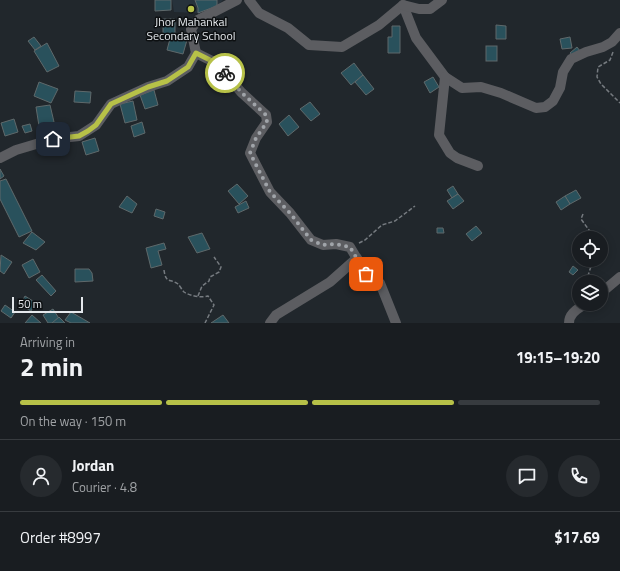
<!DOCTYPE html>
<html lang="en">
<head>
<meta charset="utf-8">
<style>
	:root { --surface:#191d21; --page:#262a2e; --text:#f1f3f6; --muted:#9fa2a5; --line:#373b3f; --accent:#b7c148 }
	body { margin:0; font-family:"Titillium Web",sans-serif; background:var(--page); color:var(--text); height:100vh; display:flex; flex-direction:column; font-size:15px; white-space:nowrap }
	* { box-sizing:border-box; margin:0 }
	p { font-size:13px; color:var(--muted) }
	.icon { flex:none; width:22px; height:22px; fill:none; stroke:currentColor; stroke-width:2; stroke-linecap:round; stroke-linejoin:round }
	.map { position:relative; height:323px; overflow:hidden }
	.sheet { display:flex; flex-direction:column; background:var(--surface); flex:1 }
	.sheet>* { flex:none }
	.fabs { position:absolute; left:572px; top:231px; display:grid; gap:8px }
	.fabs a { display:grid; place-items:center; width:36px; height:36px; border-radius:50%; background:var(--surface); box-shadow:0 2px 10px #0003,0 0 0 1px var(--line); font-size:20px }
	.scale { position:absolute; left:12px; bottom:10px; width:71px; box-sizing:border-box; padding-left:4px; border:2px solid #e4e8ec; border-top:0; font-size:11px; line-height:14px; white-space:nowrap; color:#e4e8ec; -webkit-text-stroke:3px #0d1012; paint-order:stroke }
	.pin { position:absolute; display:grid; place-items:center; width:34px; height:34px; color:#fff; margin:-17px; border-radius:8px; box-shadow:0 2px 6px #0006 }
	.courier { position:absolute; display:grid; place-items:center; width:40px; height:40px; margin:-20px; border:3px solid #b7c148; border-radius:50%; background:#fff; color:#222; box-shadow:0 1px 5px #0007 }
	.head em { font-style:normal; font-weight:700 }
	.head div { display:flex; flex-direction:column-reverse }
	.head { display:flex; align-items:center; justify-content:space-between; height:68px; padding:0 20px }
	h1 { font-size:26px; font-weight:700; line-height:30px }
	.bar { display:grid; grid-template-columns:repeat(4,1fr); gap:6px 4px; align-content:center; height:48px; padding:0 20px }
	.bar i { height:5px; border-radius:3px; background:var(--line) }
	.bar .active { background:var(--accent) }
	.bar p { grid-column:span 4 }
	.line { display:flex; align-items:center; gap:10px; padding:0 20px; border-top:1px solid var(--line) }
	.line div { flex:1 }
	.round { display:grid; place-items:center; flex:none; width:42px; height:42px; border-radius:21px; background:var(--page) }
	.map>svg:first-child { display:block }
	.built { fill:#27323b }
	.building { fill:#29515c; stroke:#5f696b }
	.lines { fill:none; stroke-linecap:round; stroke-linejoin:round }
	.path { stroke:#767b80; stroke-width:1.5; stroke-dasharray:4 2; stroke-linecap:butt }
	.minor { stroke:#5c5d61; stroke-width:10 }
	.done { stroke:#a0a4a9; stroke-width:4; stroke-dasharray:0 7.2 }
	.route { stroke:#b7c148; stroke-width:5 }
	.poi-dot { fill:#b7c148; stroke:#0d1012; stroke-width:1.5 }
	.labels { text-anchor:middle; stroke-width:3; stroke-linejoin:round; paint-order:stroke }
	.poi-label { font-size:12px; fill:#e4e8ec; stroke:#0d1012 }
</style>
</head>
<body>
<div class="map">
<svg width="620" height="323" viewBox="0 0 620 323">
	<rect width="100%" height="100%" fill="#21272c"/>
	<polygon class="built" points="172,0 223,0 217,6 198,13 174,12"/>
	<g class="building">
		<polygon points="155,0 171,0 171,10 155,11"/>
		<polygon points="195,0 217,0 217,6 198,13 198,8"/>
		<rect x="163" y="19" width="12" height="15"/>
		<polygon points="496,25 506,26 506,39 496,39"/>
		<polygon points="392,26 400,26 400,53 388,53 388,37 392,37"/>
		<polygon points="171,35 187,40 183,54 167,50"/>
		<polygon points="34,37 41,46 35,50 28,41"/>
		<polygon points="570,37 572,48 562,49 560,39"/>
		<polygon points="47,43 59,66 47,72 34,51"/>
		<rect x="486" y="46" width="11" height="15"/>
		<polygon points="577,47 580,51 573,57 570,53"/>
		<polygon points="354,63 363,75 351,85 341,73"/>
		<polygon points="363,75 374,89 366,95 355,82"/>
		<polygon points="433,77 439,87 430,93 424,82"/>
		<polygon points="39,82 58,89 51,103 34,96"/>
		<polygon points="154,90 158,105 145,109 140,95"/>
		<polygon points="75,91 91,92 90,103 74,102"/>
		<polygon points="133,101 137,120 125,123 120,104"/>
		<polygon points="310,102 320,114 311,121 300,109"/>
		<polygon points="50,105 54,122 39,126 36,107"/>
		<polygon points="289,115 299,127 288,136 279,124"/>
		<polygon points="14,119 18,132 5,136 1,123"/>
		<polygon points="142,122 145,133 134,137 131,126"/>
		<polygon points="30,124 32,131 25,133 22,126"/>
		<polygon points="95,138 99,151 86,155 82,142"/>
		<polygon points="0,169 4,176 0,179"/>
		<polygon points="6,179 32,231 19,237 0,199 0,181"/>
		<polygon points="237,184 248,196 239,204 228,191"/>
		<polygon points="453,186 458,194 452,198 447,190"/>
		<polygon points="576,190 581,198 570,204 565,196"/>
		<polygon points="458,194 464,201 453,209 447,201"/>
		<polygon points="127,196 137,204 132,213 119,207"/>
		<polygon points="565,196 570,204 561,210 556,202"/>
		<polygon points="246,201 249,208 238,213 235,207"/>
		<polygon points="156,209 165,212 163,219 154,216"/>
		<polygon points="476,226 482,233 472,241 466,234"/>
		<polygon points="437,228 443,228 444,233 437,233"/>
		<polygon points="32,232 45,242 36,250 23,243"/>
		<polygon points="202,233 210,249 197,253 188,237"/>
		<polygon points="164,243 166,249 158,251 162,265 151,268 146,248"/>
		<polygon points="1,255 12,262 4,274 0,271"/>
		<polygon points="33,259 40,272 29,278 22,265"/>
		<polygon points="573,266 578,270 573,275 569,272"/>
		<polygon points="75,269 89,269 92,273 93,281 75,282"/>
		<polygon points="42,275 56,291 51,296 36,280"/>
		<polygon points="25,296 36,303 31,311 20,305"/>
		<polygon points="5,305 15,312 11,318 1,311"/>
		<polygon points="53,309 60,320 55,323 48,323 43,315"/>
		<polygon points="71,312 90,323 71,323 65,320"/>
		<polygon points="32,315 41,323 25,323"/>
		<polygon points="223,315 229,323 211,323"/>
		<polygon points="59,317 65,323 52,323"/>
	</g>
	<g class="lines">
		<g class="path">
			<polyline points="613,52 610,60 598,67 597,77 601,84 620,103"/>
			<polyline points="583,214 581,219 589,230 590,238"/>
			<polyline points="359,243 365,240 382,225 395,221 415,206"/>
			<path d="M164,270C166,284 169,278 178,284C180,286 182,290 184,292C190,296 202,298 208,296L214,305L205,323"/>
			<polyline points="586,282 593,260"/>
			<polyline points="198,296 202,286 209,281 210,277 219,272 221,267 214,257"/>
		</g>
		<g class="minor">
			<polyline points="249,0 259,13 288,28 309,45 342,47 379,25 403,5 416,38 445,77 462,88 481,87 501,93 536,108 545,107 553,101 560,88 563,72 571,59 586,52 603,47 612,42 620,33"/>
			<polyline points="403,5 419,9 430,9 442,0"/>
			<polyline points="196,53 214,62 225,73 241,92 266,115 267,122 256,138 250,153 270,192 290,213 311,240 323,245 336,244 350,247 366,274 374,278 380,283 396,323"/>
			<polyline points="445,77 439,135 450,153 457,158 478,166"/>
			<polyline points="0,158 16,150 53,139 79,136 96,125 111,104 148,87 167,81 188,67 196,53 191,29 198,20 237,0"/>
			<polyline points="601,293 620,277"/>
			<polyline points="270,323 276,315 330,282 357,258"/>
			<path d="M569,323C569,313 578,309 585,304"/>
		</g>
	</g>
	<g class="lines">
		<polyline class="done" points="225,73 241,92 266,115 267,122 256,138 250,153 270,192 290,213 311,240 323,245 336,244 350,247 366,274"/>
		<polyline class="route" points="53,139 79,136 88,131 96,125 111,104 148,87 167,81 188,67 196,53 214,62 225,73"/>
	</g>
	<circle class="poi-dot" cx="191" cy="9" r="4"/>
	<g class="labels">
		<g class="poi-label">
			<text x="191" y="26">Jhor Mahankal<tspan x="191" dy="14">Secondary School</tspan></text>
		</g>
	</g>
</svg>
<div class="fabs">
<a><svg class="icon" aria-label="locate" viewBox="0 0 24 24"><circle cx="12" cy="12" r="6"/><path d="M12 2v4M12 18v4M2 12h4M18 12h4"/></svg></a>
<a><svg class="icon" aria-label="layers" viewBox="0 0 24 24"><path d="M12 4l9 5-9 5-9-5zM3 14l9 5 9-5"/></svg></a>
</div>
<div class="scale">50 m</div>
<div class="pin" style="left:366px;top:274px;background:#ea580c"><svg class="icon" aria-label="bag" viewBox="0 0 24 24"><path d="M5 8h14l-1 12H6zM9 8a3 3 0 0 1 6 0"/></svg></div>
<div class="pin" style="left:53px;top:139px;background:#1f2937"><svg class="icon" aria-label="home" viewBox="0 0 24 24"><path d="M3 11l9-7 9 7M6 9v11h12V9"/></svg></div>
<div class="courier" style="left:225px;top:73px"><svg class="icon" aria-label="bike" viewBox="0 0 24 24"><circle cx="6" cy="16" r="4"/><circle cx="18" cy="16" r="4"/><path d="M6 16l4-8h5l3 8M10 8l3 8H6M13 5h3"/></svg></div>
</div>
<section class="sheet">
<div class="head"><div><h1>2 min</h1><p>Arriving in</p></div><em>19:15–19:20</em></div>
<div class="bar"><i class="active"></i><i class="active"></i><i class="active"></i><i></i><p>On the way · 150 m</p></div>
<div class="line" style="height:72px"><a class="round"><svg class="icon" aria-label="person" viewBox="0 0 24 24"><circle cx="12" cy="8" r="4"/><path d="M4 21q1-7 8-7t8 7"/></svg></a><div><b>Jordan</b><p>Courier · 4.8</p></div><a class="round"><svg class="icon" aria-label="chat" viewBox="0 0 24 24"><path d="M4 5h16v11H9l-5 4z"/></svg></a><a class="round"><svg class="icon" aria-label="phone" viewBox="0 0 24 24"><path d="M5 4h4l2 5-3 2q2 4 5 5l2-3 5 2v4C11 20 4 13 5 4z"/></svg></a></div>
<div class="line" style="height:52px"><div>Order #8997</div><b>$17.69</b></div>
</section>
</body>
</html>
